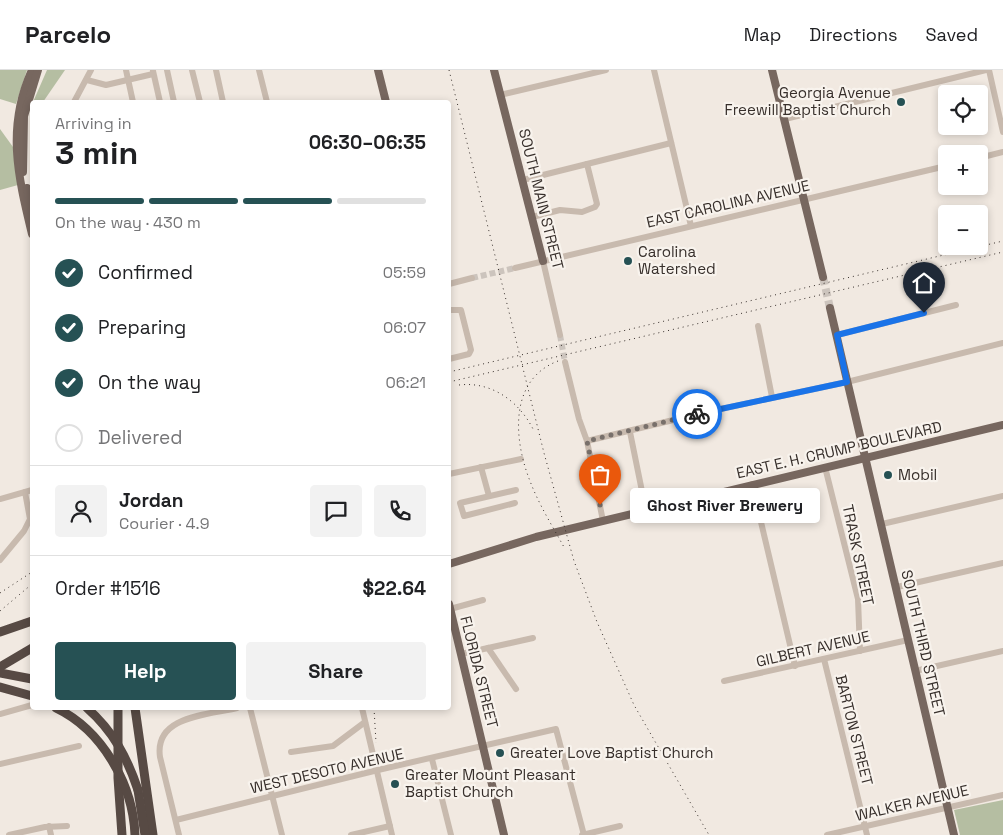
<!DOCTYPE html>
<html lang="en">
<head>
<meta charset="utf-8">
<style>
	:root { --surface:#fff; --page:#f2f2f2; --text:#202124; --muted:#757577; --line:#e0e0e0; --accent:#265154 }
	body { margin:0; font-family:"Space Grotesk",sans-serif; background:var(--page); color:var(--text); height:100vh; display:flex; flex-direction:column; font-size:19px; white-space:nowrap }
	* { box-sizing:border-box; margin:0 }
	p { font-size:16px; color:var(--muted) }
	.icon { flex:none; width:28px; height:28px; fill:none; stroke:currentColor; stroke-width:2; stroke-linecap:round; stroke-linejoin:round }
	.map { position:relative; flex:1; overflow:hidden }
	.sheet { position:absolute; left:30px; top:30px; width:421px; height:610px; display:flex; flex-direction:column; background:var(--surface); border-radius:5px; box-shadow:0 2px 8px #0003 }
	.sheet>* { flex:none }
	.fabs { position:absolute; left:938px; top:15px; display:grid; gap:10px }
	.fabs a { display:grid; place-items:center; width:50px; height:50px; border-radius:5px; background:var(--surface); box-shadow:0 2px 8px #0003; font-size:25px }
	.pin { position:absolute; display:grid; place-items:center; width:42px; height:42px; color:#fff; margin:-51px -21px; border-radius:50% 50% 50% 0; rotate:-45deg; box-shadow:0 0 5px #0007 }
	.pin .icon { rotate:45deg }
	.courier { position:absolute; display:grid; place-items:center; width:50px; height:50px; margin:-25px; border:4px solid #1a73e8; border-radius:50%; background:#fff; color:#222; box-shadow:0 1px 6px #0007 }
	.bubble { position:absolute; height:35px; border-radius:5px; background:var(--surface); box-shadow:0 2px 8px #0003; font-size:16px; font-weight:800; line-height:35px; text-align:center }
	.summary em { font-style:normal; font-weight:800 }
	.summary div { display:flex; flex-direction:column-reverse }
	.summary { display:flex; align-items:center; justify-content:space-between; height:85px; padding:0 25px }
	h1 { font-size:32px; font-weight:800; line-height:38px }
	.bar { display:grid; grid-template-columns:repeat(4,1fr); gap:8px 5px; align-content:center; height:60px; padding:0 25px }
	.bar i { height:6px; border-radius:4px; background:var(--line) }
	.bar .current { background:var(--accent) }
	.bar p { grid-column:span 4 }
	.line { display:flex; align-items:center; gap:12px; padding:0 25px; border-top:1px solid var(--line) }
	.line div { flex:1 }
	.round { display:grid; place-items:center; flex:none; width:52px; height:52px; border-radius:5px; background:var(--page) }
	ol { padding:0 25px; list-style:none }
	li { display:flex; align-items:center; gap:15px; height:55px }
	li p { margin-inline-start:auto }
	li .icon { padding:5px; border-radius:50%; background:var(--accent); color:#fff; stroke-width:4 }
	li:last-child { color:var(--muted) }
	li i { width:28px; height:28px; border:2px solid var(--line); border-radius:50% }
	.button { display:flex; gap:10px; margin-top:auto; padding:10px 25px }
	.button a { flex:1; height:58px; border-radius:5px; background:var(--accent); color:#fff; font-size:20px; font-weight:800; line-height:58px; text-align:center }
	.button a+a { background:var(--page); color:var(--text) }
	header { display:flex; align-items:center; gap:30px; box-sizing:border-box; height:70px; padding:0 25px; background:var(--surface); border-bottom:1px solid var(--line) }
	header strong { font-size:24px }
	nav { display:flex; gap:28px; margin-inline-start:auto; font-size:18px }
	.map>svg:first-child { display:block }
	.green { fill:#b5bea2 }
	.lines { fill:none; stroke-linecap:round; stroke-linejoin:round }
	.minor-tunnel { stroke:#ccc4bd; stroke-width:6; stroke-dasharray:6 3; stroke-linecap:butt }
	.major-tunnel { stroke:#ccc4bd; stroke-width:8; stroke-dasharray:8 4; stroke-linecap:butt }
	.minor { stroke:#c8baae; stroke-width:6 }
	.major { stroke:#77675f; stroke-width:8 }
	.highway { stroke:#574a44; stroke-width:9 }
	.rail { stroke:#372f2b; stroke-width:1; stroke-dasharray:1 4; stroke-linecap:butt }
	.highway-bridge { stroke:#574a44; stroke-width:9 }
	.done { stroke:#78706b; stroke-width:5; stroke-dasharray:0 9 }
	.route { stroke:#1a73e8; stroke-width:6 }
	.poi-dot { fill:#265154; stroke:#f8f3ed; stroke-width:2 }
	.labels { text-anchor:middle; stroke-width:4.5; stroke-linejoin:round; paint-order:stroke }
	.poi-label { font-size:15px; fill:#372f2b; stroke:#f8f3ed; text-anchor:start }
	.street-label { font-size:15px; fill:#372f2b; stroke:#f8f3ed }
</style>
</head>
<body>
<header>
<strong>Parcelo</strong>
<nav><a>Map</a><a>Directions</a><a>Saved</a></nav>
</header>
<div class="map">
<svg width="1003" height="765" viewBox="0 0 1003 765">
	<rect width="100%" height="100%" fill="#f1e9e1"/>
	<g class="green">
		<polygon points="0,0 27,0 16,34 0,29"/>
		<polygon points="47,0 65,0 43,32 33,32"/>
		<polygon points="0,59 13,77 18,115 0,120"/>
		<polygon points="1003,730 1003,765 960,765 954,740"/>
	</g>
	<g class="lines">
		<g class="minor-tunnel">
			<polyline points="472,208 515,198"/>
			<polyline points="560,265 565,292"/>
		</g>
		<polyline class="major-tunnel" points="823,207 830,238"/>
		<g class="minor">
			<polyline points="126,0 133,32"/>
			<polyline points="167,0 174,32"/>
			<polyline points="192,0 200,32"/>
			<polyline points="216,0 223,32"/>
			<polyline points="259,0 267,32"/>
			<polyline points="654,0 691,156"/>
			<polyline points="989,0 1003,62"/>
			<polyline points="153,1 160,32"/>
			<polyline points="87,10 106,15 153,4"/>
			<polyline points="500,25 606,0"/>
			<polyline points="74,32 91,0"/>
			<polyline points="785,49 986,0"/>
			<polyline points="979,88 1003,82"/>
			<polyline points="523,110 671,73"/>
			<polyline points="532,147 560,140 582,142 595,137 597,134 587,94"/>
			<polyline points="543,191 560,265"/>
			<polyline points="515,198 946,96"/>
			<polyline points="449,214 472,208"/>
			<polyline points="449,240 461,240 471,280 469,284 449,289"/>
			<polyline points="758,256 772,327"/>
			<polyline points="837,265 956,235"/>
			<polyline points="565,292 579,349 587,371 603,451"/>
			<polyline points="630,362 646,441"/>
			<polyline points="587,371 702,343 847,312 1003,273"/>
			<polyline points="481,397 489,426"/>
			<polyline points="825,397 858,529 860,581"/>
			<polyline points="449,404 521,389"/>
			<polyline points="752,414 795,596"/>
			<polyline points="0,429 32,420"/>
			<polyline points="515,433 464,446 460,433 516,420"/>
			<polyline points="882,454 1003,426"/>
			<polyline points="0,490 24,461 30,449 25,422"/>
			<polyline points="897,517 1003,493"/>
			<polyline points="450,539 483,530"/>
			<polyline points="488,578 516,619"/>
			<polyline points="461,584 533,568"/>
			<polyline points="824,589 867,765"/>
			<polyline points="915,601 1003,581"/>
			<polyline points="724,611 908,570"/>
			<polyline points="250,638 282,765"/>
			<polyline points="362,638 392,765"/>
			<polyline points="0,644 32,635"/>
			<polyline points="291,682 333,676 365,652"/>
			<polyline points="432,689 451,765"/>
			<polyline points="0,694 79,676"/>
			<polyline points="176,750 378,700 556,659 584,765"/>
			<polyline points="49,756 51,765"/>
			<polyline points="9,765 45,757 67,756"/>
			<path d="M179,765L160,687C154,646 207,645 237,638"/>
			<polyline points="351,765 390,756"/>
			<polyline points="582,765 620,756"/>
			<polyline points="827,765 1003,725"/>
		</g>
		<g class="major">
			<path d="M32,0C6,57 18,106 32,164"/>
			<polyline points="378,0 386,32"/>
			<polyline points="494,0 543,191"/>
			<polyline points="772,0 823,207"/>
			<polyline points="23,102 24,46 38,0"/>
			<polyline points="27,118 32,141"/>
			<polyline points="830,238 954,765"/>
			<polyline points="449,494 536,467 1003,355"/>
			<polyline points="449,534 504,765"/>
		</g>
		<g class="highway">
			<polyline points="0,562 32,551"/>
			<polyline points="0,597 32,578"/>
			<polyline points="0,603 32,609"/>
			<polyline points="0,617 32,626"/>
			<polyline points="118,638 118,708 122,765"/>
			<polyline points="135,638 153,765"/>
			<polyline points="138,720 145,765"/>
		</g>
		<g class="rail">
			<polyline points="449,0 544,383 574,491 597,552 634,635 709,765"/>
			<path d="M558,291C508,310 514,371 530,411C539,435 553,457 565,479"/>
			<polyline points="449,302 1003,171"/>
			<polyline points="449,312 1003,182"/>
			<path d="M459,315C492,311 520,332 534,361"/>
			<polyline points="0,523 32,502"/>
			<polyline points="0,541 32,514"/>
			<polyline points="374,638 376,673"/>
		</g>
		<g class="highway-bridge">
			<path d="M56,638C102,660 133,714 135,765"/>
			<path d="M87,638C113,661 127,687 138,720"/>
		</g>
	</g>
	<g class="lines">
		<polyline class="done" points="600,435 587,371 697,344"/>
		<polyline class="route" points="697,344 847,312 837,265 924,243"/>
	</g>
	<g class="poi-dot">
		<circle cx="901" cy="32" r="5"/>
		<circle cx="628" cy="191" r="5"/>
		<circle cx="888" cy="405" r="5"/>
		<circle cx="500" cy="683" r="5"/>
		<circle cx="395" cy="714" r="5"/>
	</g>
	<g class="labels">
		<g class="poi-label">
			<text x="891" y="28" text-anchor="end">Georgia Avenue<tspan x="891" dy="17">Freewill Baptist Church</tspan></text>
			<text x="638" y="187">Carolina<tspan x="638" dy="17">Watershed</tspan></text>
			<text x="898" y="410">Mobil</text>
			<text x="510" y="688">Greater Love Baptist Church</text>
			<text x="405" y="710">Greater Mount Pleasant<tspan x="405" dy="17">Baptist Church</tspan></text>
		</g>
		<g class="street-label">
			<text transform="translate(541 129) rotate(76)" y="5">SOUTH MAIN STREET</text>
			<text transform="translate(728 134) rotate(-13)" y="5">EAST CAROLINA AVENUE</text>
			<text transform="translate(839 380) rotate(-13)" y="5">EAST E. H. CRUMP BOULEVARD</text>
			<text transform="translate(858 485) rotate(78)" y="5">TRASK STREET</text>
			<text transform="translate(923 573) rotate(77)" y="5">SOUTH THIRD STREET</text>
			<text transform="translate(813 579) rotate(-13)" y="5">GILBERT AVENUE</text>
			<text transform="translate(479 602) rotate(76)" y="5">FLORIDA STREET</text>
			<text transform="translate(854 660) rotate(76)" y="5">BARTON STREET</text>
			<text transform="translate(327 701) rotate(-13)" y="5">WEST DESOTO AVENUE</text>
			<text transform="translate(912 733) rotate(-13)" y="5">WALKER AVENUE</text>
		</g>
	</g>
</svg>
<div class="fabs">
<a><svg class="icon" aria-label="locate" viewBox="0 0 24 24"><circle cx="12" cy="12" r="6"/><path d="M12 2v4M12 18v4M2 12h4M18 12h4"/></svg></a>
<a>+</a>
<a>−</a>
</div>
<div class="pin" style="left:600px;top:435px;background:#ea580c"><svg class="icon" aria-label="bag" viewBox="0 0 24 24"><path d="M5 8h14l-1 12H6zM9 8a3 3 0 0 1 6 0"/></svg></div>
<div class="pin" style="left:924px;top:243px;background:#1f2937"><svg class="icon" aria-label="home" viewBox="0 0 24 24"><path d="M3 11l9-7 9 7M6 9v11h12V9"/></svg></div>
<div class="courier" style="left:697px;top:344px"><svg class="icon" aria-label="bike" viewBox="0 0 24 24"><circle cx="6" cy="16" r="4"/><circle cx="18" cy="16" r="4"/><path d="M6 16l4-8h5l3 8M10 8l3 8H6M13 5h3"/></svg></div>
<div class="bubble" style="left:630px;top:418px;width:190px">Ghost River Brewery</div>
<section class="sheet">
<div class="summary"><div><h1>3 min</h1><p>Arriving in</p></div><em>06:30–06:35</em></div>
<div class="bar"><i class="current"></i><i class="current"></i><i class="current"></i><i></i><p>On the way · 430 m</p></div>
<ol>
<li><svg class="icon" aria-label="check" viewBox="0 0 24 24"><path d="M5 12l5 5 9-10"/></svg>Confirmed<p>05:59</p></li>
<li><svg class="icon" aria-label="check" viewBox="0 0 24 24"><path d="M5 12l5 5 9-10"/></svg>Preparing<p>06:07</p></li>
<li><svg class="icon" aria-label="check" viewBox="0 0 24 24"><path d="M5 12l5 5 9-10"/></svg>On the way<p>06:21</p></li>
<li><i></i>Delivered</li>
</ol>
<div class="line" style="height:90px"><a class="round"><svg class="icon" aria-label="person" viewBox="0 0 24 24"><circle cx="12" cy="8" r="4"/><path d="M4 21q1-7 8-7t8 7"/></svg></a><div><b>Jordan</b><p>Courier · 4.9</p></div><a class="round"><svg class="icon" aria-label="chat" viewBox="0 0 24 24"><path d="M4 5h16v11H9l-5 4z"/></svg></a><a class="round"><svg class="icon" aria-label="phone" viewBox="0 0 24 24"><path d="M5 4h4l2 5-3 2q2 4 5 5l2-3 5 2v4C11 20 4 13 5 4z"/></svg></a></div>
<div class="line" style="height:65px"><div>Order #1516</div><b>$22.64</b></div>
<div class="button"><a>Help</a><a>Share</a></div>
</section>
</div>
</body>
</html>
